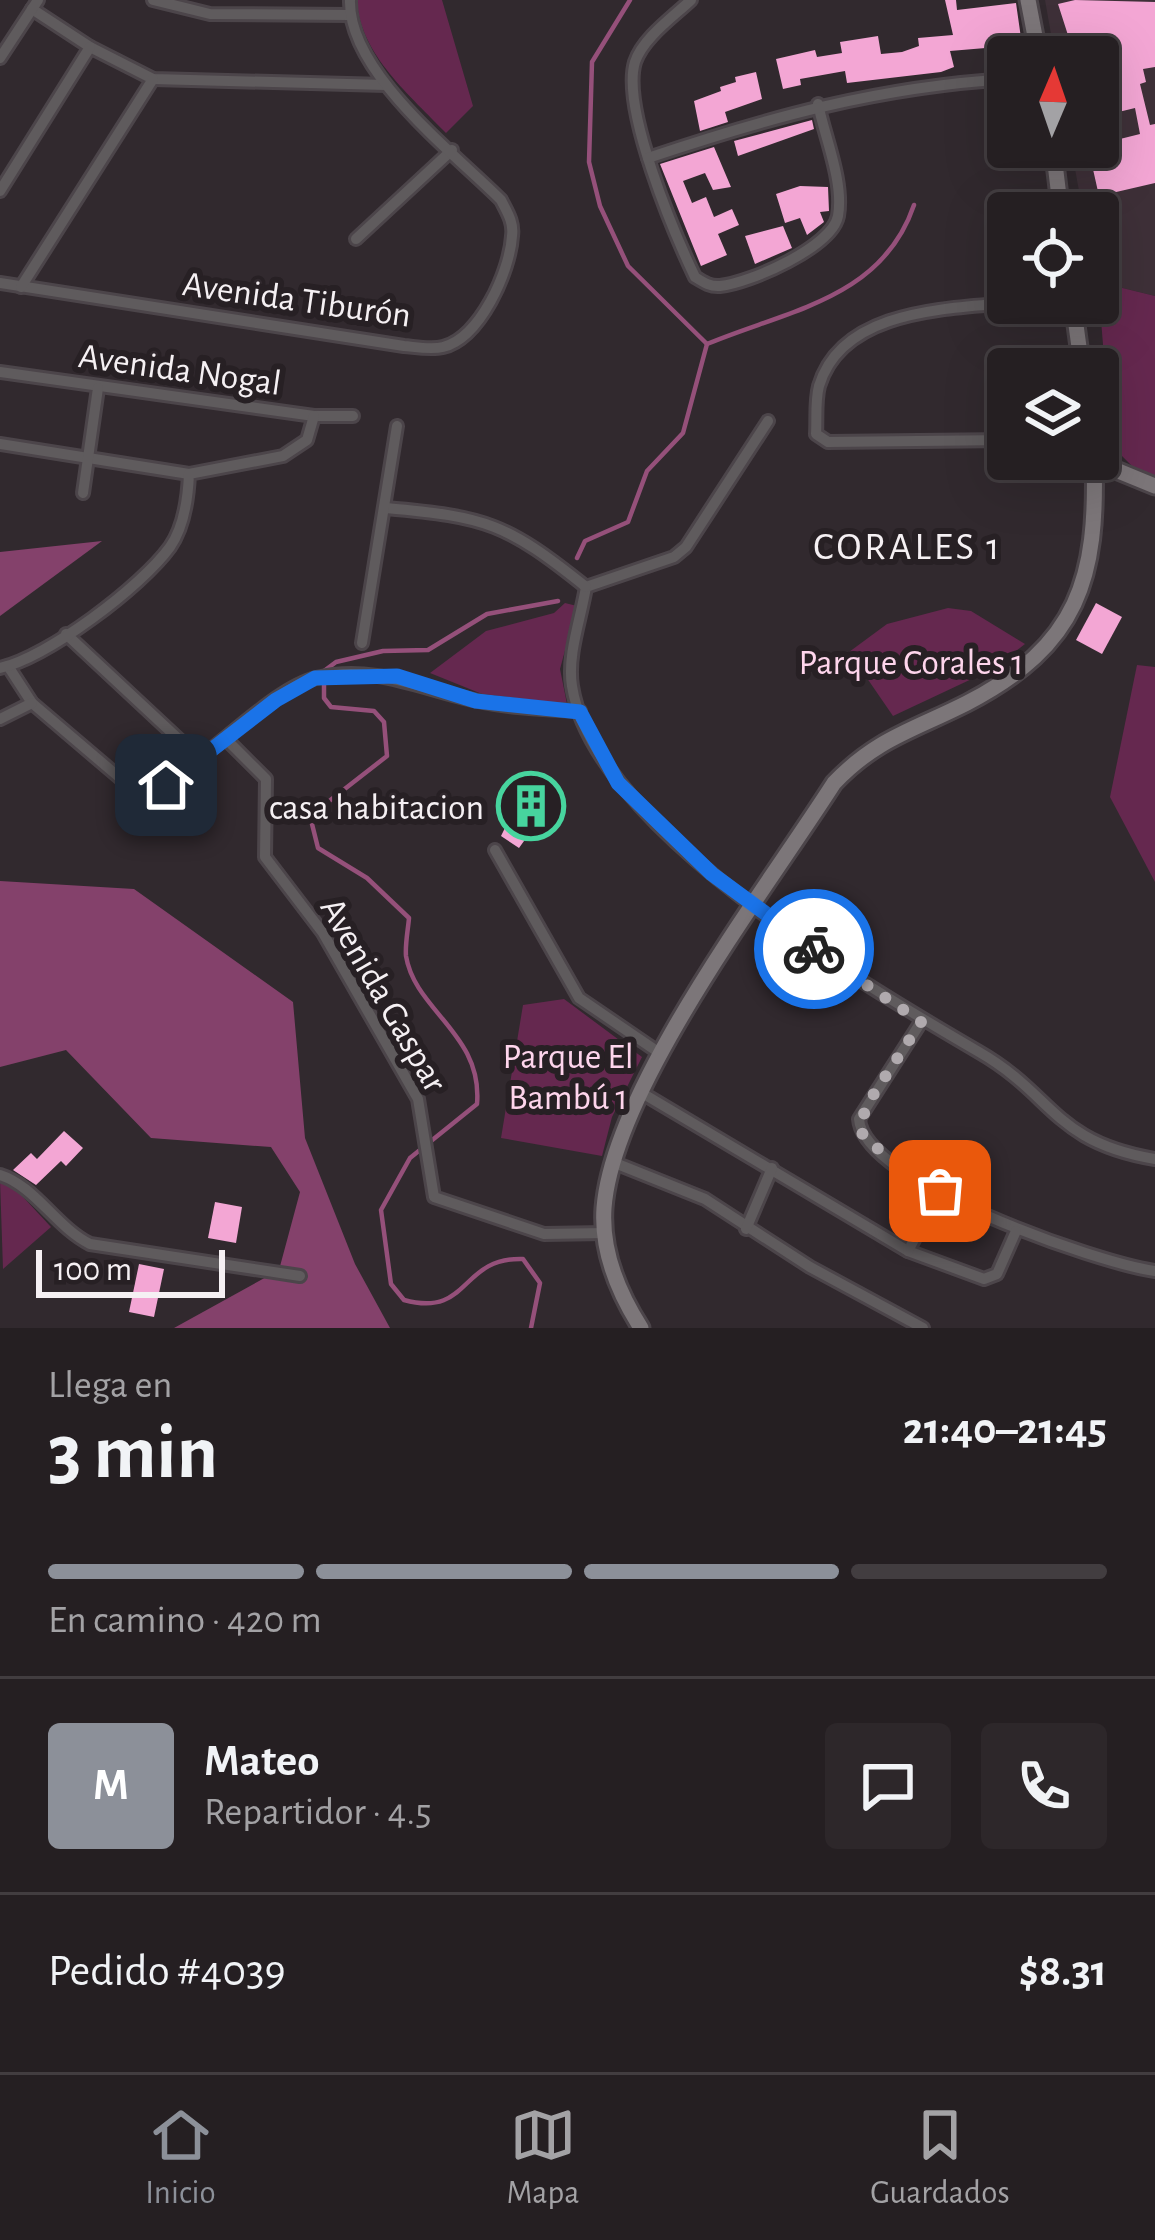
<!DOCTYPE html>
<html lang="es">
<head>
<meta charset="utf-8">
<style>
	:root { --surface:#251f22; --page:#2d272a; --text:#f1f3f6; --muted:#a3a2a5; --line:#423d40; --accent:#8c9099 }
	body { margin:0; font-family:"Alegreya Sans",sans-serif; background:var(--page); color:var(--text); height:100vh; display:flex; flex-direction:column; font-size:45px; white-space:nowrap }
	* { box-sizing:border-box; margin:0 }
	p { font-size:39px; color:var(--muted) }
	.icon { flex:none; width:66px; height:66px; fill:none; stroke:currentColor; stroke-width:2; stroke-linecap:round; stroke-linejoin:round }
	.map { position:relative; height:1328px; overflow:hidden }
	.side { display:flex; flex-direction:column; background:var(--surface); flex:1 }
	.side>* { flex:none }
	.needle { width:78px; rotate:2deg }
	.fabs { position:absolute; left:987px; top:36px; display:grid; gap:24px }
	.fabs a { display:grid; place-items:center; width:132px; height:132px; border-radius:12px; background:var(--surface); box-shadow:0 12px 48px #0002,0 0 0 3px var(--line); font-size:60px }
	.scale { position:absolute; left:36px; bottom:30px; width:189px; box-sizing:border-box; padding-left:12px; border:6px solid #f5f0f3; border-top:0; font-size:33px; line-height:42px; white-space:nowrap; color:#f5f0f3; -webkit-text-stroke:9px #272024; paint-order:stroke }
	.pin { position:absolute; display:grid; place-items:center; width:102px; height:102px; color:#fff; margin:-51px; border-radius:24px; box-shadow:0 6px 18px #0006 }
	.courier { position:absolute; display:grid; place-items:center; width:120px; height:120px; margin:-60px; border:9px solid #1a73e8; border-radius:50%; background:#fff; color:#222; box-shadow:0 3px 15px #0007 }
	.summary em { font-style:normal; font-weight:700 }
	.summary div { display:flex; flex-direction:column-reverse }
	.summary { display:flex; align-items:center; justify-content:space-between; height:204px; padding:0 48px }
	h1 { font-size:78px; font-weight:700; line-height:90px }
	.bar { display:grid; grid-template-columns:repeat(4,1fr); gap:18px 12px; align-content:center; height:144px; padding:0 48px }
	.bar i { height:15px; border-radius:9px; background:var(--line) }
	.bar .active { background:var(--accent) }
	.bar p { grid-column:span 4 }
	.line { display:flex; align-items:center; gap:30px; padding:0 48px; border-top:3px solid var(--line) }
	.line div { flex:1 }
	.round { display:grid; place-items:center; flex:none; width:126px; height:126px; border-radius:12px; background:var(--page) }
	.menu { display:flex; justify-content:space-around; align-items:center; height:168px; border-top:3px solid var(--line); background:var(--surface); font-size:33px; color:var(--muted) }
	.menu a { display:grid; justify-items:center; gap:6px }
	.menu .active { color:var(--accent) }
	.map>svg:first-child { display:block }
	.built { fill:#3e3038 }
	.green { fill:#65284f }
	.forest { fill:#84416b }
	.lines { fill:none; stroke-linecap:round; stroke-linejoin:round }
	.stream { stroke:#95507a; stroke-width:4.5 }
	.building { fill:#f3a6d4 }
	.street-casing { stroke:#4c454a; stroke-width:16 }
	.secondary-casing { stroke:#4c454a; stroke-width:21 }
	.street { stroke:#5f5b5d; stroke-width:10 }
	.secondary { stroke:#7c7679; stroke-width:15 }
	.done { stroke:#b0aaae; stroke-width:12; stroke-dasharray:0 21.6 }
	.route { stroke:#1a73e8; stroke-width:15 }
	.labels { text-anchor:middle; stroke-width:12; stroke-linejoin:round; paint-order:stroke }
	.street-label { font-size:36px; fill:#f5f0f3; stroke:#272024 }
	.park-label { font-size:36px; fill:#fed5ec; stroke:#272024 }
	.poi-label { font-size:36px; fill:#f5f0f3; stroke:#272024; text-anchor:end }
	.neighbourhood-label { font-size:39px; letter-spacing:3px; fill:#f5f0f3; stroke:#272024 }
</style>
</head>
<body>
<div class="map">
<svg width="1155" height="1328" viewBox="0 0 1155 1328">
	<rect width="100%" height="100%" fill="#31292e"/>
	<polygon class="built" points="1045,0 1155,0 1155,296 1098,282 1098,213 1083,213 1071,147 1098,147 1098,57 1055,57"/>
	<g class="green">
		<path d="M357,0H442L473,106L446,133C412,97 359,54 357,0Z"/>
		<polygon points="1098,282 1155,296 1155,477 1133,467 1111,445"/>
		<polygon points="565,603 577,606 560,669 567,704 482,694 430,673 486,631 554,613"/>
		<polygon points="948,608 971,611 1025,644 993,669 893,716 849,652 887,624"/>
		<polygon points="1137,665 1155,667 1155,882 1110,797"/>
		<polygon points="564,999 642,1057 612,1117 602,1156 501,1138 523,1005"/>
		<polygon points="0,1180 10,1183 51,1227 3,1269"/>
	</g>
	<g class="forest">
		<polygon points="102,541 0,616 0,552"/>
		<polygon points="0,881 134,889 293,1002 305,1138 355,1264 390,1328 174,1328 279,1270 300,1192 271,1147 151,1138 66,1050 0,1067"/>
	</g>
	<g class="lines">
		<g class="stream">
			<polyline points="630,0 592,62 589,162 600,206 628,266 707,344"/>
			<path d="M707,344C788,310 882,299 914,205"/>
			<polyline points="577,558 585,541 628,522 647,471 683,433 707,344"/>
			<path d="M531,1328L540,1283L523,1259C459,1257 471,1318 404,1300L391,1284L381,1210L410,1158L477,1104C483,1034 415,1011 406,956C405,944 408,930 409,918L367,878L318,848L310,816L387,756L384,722L374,711L331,707L324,698V671L336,662L383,651L428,650L487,614L558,601"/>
		</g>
	</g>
	<g class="building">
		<polygon points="945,0 956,0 957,10 1016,3 1022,45 950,51 954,67 941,72 847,83 845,71 800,79 801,85 783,89 776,59 815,50 817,57 842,53 840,42 878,36 881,54 902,52 919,46 918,38 953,35"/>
		<polygon points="1075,0 1155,2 1155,67 1143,69 1146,82 1140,84 1150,125 1155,124 1155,183 1099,196 1088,147 1140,134 1135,108 1098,117 1098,57 1075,57 1058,4"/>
		<polygon points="756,72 762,99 725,112 728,122 700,131 694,101 721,91 720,87 736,82 735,77"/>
		<polygon points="812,120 814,129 738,156 734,141"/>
		<polygon points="714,147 731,187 713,190 705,173 683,181 692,203 706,197 714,217 732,209 739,225 718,234 727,255 701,266 660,164"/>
		<polygon points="800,186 828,187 829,211 820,212 824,222 807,235 800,218 785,223 776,194"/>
		<polygon points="783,226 792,248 755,264 745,236"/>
		<polygon points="1096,603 1122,617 1102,654 1076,640"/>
		<polygon points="525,787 552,800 544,818 531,811 522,828 529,834 519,848 501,836"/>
		<polygon points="64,1131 83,1148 66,1166 61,1161 36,1185 13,1170 31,1153 37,1159"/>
		<polygon points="215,1202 242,1207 236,1243 208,1238"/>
		<polygon points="139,1264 164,1269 154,1317 129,1312"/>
	</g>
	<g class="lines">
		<g class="street-casing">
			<g id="street">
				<polyline points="153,0 210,14 350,15"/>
				<path d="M691,0C673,17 643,38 635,62C621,108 674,233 695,277C703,282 710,287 720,286C750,283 832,247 838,216C844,182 825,138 818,104"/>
				<polyline points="32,9 90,47 153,79 386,85"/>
				<polyline points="0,58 38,0"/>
				<path d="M648,158C770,117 879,87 1008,79"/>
				<polyline points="0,191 90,47"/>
				<polyline points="356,239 452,150"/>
				<path d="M0,283L404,346C416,347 431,350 443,347C480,338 510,271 512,236C514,222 507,212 501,200C453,152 348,72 350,0"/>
				<polyline points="21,287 153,79"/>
				<path d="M1008,303C945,309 842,310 819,386C815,401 817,419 816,434L828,442L1008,440"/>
				<polyline points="0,372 314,416 353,416"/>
				<path d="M768,421L686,547L674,557L586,587C581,618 567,655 572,686C594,827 864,985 979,1052C1054,1095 1053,1142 1155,1159"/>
				<polyline points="0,444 189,474"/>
				<polyline points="83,493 98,388"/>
				<path d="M386,508C487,517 506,523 586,587"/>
				<polyline points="66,634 201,760"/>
				<polyline points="362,643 397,426"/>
				<path d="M8,666L32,703L140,795C200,772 267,690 316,678C376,664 423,690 478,701C511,708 546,709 580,711"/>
				<path d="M0,668C48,657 141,587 170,547C184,527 188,498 189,474L283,456L307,440L314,416"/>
				<polyline points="0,719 32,703"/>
				<polyline points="227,740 266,779 265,857 323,933 418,1099 434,1197 544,1234 605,1233"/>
				<polyline points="495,850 579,998 661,1054"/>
				<path d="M921,1022L859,1119C863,1182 1097,1263 1155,1271"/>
				<polyline points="642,1093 908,1251 984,1279 997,1274 1016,1231"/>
				<polyline points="615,1163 705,1199 810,1267 923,1328"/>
				<path d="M0,1175C35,1186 56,1227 90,1244L300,1276"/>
				<polyline points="746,1229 772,1168"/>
				<polyline points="908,1251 940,1191"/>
			</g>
		</g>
		<g class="secondary-casing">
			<g id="secondary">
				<polyline points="1028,0 1039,57"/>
				<polyline points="1053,147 1061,213"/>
				<polyline points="1073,303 1082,369"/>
				<polyline points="1094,461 1155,486"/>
				<path d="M641,1328C618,1292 601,1252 604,1208C613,1088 767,888 834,783C877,738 914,730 967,703C1079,645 1098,578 1094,459"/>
			</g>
		</g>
		<use href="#street" class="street"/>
		<use href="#secondary" class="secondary"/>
	</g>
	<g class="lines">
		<polyline class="done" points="814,949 921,1022 866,1106 860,1130 867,1141 940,1191"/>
		<polyline class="route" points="166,785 276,700 315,678 397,676 476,701 580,712 618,783 712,874 814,949"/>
	</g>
	<defs>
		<g id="building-ring" transform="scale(3.45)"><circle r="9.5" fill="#272024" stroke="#47d49e" stroke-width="1.5"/><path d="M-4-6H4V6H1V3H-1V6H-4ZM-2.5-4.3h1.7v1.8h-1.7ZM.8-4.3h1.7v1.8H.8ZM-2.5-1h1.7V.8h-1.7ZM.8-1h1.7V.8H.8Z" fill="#47d49e"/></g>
	</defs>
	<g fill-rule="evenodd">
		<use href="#building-ring" x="531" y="806"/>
	</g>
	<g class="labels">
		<g class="street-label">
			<text transform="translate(297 298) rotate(8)" y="13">Avenida Tiburón</text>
			<text transform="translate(180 368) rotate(8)" y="13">Avenida Nogal</text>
			<text transform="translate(385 994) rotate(60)" y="13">Avenida Gaspar</text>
		</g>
		<g class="park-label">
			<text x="911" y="674">Parque Corales 1</text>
			<text x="568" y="1068">Parque El<tspan x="568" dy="41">Bambú 1</tspan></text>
		</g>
		<g class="poi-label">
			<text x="484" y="819">casa habitacion</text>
		</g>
		<g class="neighbourhood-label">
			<text x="908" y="559">CORALES 1</text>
		</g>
	</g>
</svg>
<div class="fabs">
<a><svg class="needle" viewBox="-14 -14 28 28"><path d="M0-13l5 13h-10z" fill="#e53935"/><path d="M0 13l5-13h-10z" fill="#a3a2a5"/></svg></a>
<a><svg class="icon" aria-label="locate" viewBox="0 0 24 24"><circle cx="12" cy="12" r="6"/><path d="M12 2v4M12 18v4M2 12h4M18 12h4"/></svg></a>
<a><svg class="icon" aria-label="layers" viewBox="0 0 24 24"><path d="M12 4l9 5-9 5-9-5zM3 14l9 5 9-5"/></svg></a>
</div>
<div class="scale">100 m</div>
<div class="pin" style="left:940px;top:1191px;background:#ea580c"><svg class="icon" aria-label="bag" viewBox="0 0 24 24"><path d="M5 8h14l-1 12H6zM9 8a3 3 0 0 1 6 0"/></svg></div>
<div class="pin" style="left:166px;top:785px;background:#1f2937"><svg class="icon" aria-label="home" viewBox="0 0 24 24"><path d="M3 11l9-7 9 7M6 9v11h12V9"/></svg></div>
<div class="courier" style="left:814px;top:949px"><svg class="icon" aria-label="bike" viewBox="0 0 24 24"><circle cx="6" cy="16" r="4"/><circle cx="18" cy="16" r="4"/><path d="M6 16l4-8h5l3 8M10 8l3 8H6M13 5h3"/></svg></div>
</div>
<section class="side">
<div class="summary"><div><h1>3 min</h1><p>Llega en</p></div><em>21:40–21:45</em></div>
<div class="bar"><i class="active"></i><i class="active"></i><i class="active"></i><i></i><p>En camino · 420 m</p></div>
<div class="line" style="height:216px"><b class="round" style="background:var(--accent);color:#fff">M</b><div><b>Mateo</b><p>Repartidor · 4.5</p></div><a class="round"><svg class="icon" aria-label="chat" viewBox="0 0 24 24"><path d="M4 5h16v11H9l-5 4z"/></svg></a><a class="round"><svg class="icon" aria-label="phone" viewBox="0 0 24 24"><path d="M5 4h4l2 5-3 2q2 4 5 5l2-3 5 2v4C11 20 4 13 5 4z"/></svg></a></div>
<div class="line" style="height:156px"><div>Pedido #4039</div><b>$8.31</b></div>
</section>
<nav class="menu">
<a class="active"><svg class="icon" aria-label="home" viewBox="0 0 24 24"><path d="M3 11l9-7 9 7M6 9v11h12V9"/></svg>Inicio</a>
<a><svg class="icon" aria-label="map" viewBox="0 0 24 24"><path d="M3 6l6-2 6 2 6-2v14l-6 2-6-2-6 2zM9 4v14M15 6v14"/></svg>Mapa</a>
<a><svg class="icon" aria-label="saved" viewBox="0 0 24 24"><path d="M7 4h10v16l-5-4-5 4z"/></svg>Guardados</a>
</nav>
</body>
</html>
